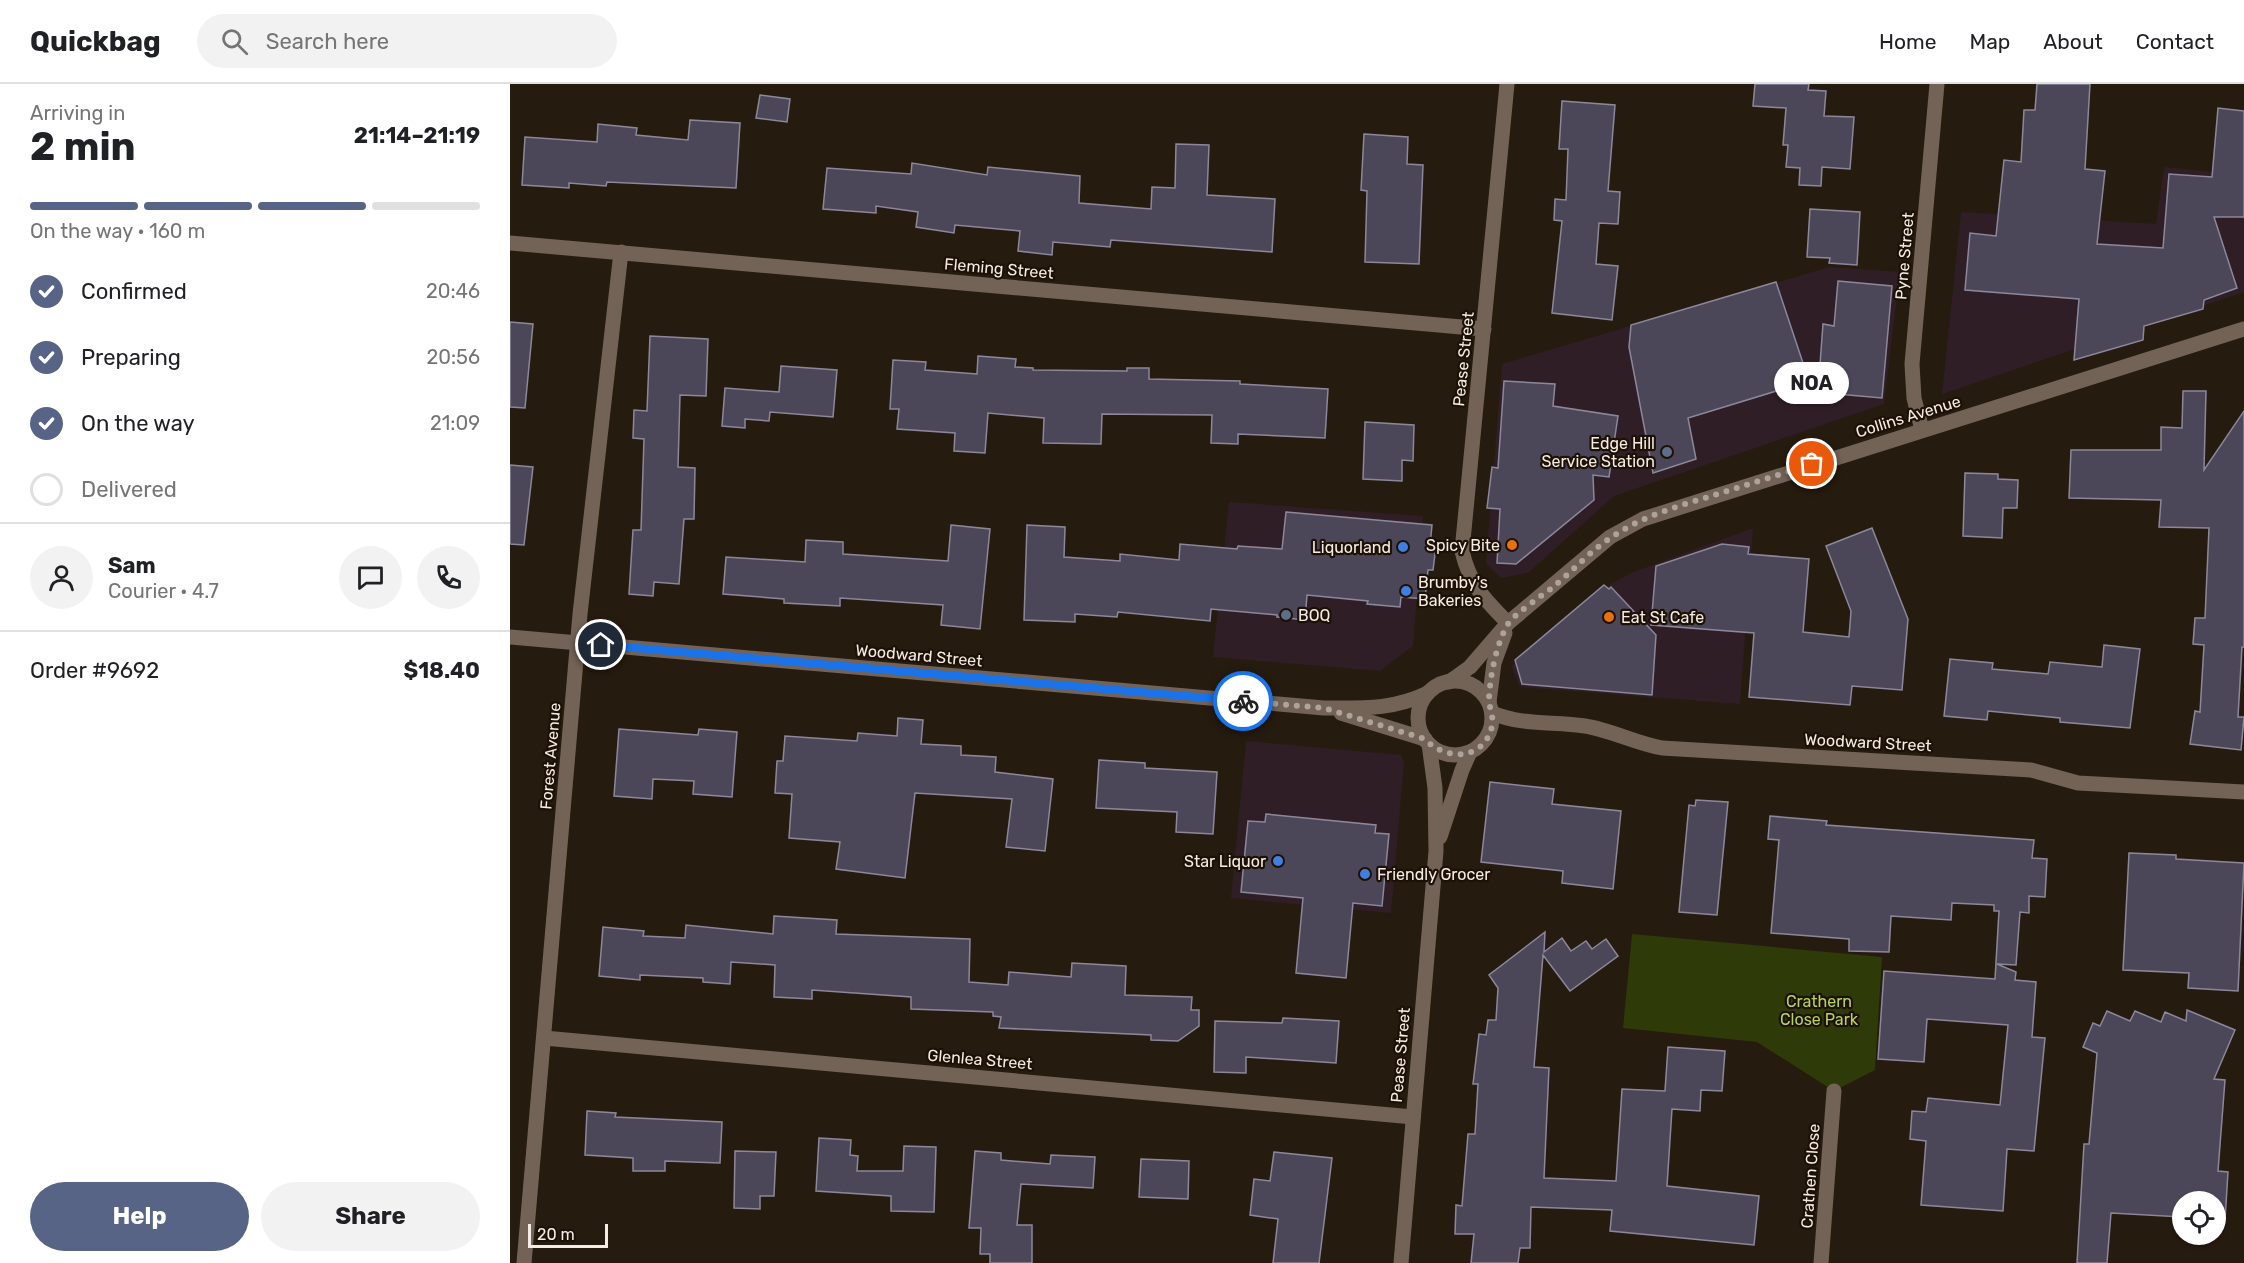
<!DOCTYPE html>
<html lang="en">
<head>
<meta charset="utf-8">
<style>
	:root { --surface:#fff; --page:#f2f2f2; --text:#202124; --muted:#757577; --line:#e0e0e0; --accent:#576486 }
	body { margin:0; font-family:Rubik,sans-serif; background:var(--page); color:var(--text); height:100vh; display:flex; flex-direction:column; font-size:22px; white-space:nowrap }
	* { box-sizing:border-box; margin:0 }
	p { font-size:20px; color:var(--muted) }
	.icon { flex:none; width:33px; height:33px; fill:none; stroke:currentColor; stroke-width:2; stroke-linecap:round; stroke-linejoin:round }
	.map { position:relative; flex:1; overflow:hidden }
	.details { display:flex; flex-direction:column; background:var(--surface); width:510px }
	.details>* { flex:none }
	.controls { position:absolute; left:1662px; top:1107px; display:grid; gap:12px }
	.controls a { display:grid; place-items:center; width:54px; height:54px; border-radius:50%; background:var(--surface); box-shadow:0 2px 4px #0004; font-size:30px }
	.scale { position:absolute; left:18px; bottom:15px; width:80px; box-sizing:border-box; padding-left:6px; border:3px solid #f5ece5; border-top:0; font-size:16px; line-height:21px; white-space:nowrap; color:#f5ece5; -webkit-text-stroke:4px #1d1106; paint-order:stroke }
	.pin { position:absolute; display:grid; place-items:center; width:51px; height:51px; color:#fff; margin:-26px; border:3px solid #fff; border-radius:50%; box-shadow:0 2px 6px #0007 }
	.courier { position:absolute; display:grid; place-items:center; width:60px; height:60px; margin:-30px; border:4px solid #1a73e8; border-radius:50%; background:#fff; color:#222; box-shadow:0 2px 8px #0007 }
	.bubble { position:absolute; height:42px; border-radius:21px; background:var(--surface); box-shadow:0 2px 4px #0004; font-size:20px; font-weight:700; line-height:42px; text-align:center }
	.summary em { font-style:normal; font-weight:700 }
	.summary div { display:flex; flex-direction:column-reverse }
	.summary { display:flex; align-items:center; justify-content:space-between; height:102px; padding:0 30px }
	h1 { font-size:39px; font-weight:700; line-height:45px }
	.bar { display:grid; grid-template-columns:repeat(4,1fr); gap:9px 6px; align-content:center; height:72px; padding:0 30px }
	.bar i { height:8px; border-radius:4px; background:var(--line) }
	.bar .current { background:var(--accent) }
	.bar p { grid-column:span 4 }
	.line { display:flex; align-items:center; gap:15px; padding:0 30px; border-top:2px solid var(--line) }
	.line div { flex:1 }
	.round { display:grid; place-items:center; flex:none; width:63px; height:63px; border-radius:32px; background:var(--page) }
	ol { padding:0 30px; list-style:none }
	li { display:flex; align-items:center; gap:18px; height:66px }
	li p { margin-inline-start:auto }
	li .icon { padding:6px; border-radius:50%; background:var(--accent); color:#fff; stroke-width:4 }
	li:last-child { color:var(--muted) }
	li i { width:33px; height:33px; border:3px solid var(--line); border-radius:50% }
	.button { display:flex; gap:12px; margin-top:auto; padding:12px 30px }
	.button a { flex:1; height:69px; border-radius:36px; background:var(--accent); color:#fff; font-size:24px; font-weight:700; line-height:69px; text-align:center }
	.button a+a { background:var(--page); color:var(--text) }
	header { display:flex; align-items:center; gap:36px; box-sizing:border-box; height:84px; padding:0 30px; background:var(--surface); border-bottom:2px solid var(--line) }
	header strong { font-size:28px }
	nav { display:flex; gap:33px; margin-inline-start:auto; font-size:21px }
	.search { width:420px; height:54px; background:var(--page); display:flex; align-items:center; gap:15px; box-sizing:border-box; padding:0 21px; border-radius:33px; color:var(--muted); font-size:22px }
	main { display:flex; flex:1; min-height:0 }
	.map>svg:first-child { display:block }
	.commercial { fill:#301e26 }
	.green { fill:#2e3a08 }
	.building { fill:#4b4758; stroke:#8c889b; stroke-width:1.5 }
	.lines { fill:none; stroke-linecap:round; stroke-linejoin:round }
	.minor { stroke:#726356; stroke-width:15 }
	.tertiary { stroke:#726356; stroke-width:15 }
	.done { stroke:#ada39a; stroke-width:6; stroke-dasharray:0 10.8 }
	.route { stroke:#1a73e8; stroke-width:8 }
	.service-dot { fill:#5c6f8a; stroke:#1d1106; stroke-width:2 }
	.food-dot { fill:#e8710a; stroke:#1d1106; stroke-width:2 }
	.shop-dot { fill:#3f7fe0; stroke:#1d1106; stroke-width:2 }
	.labels { text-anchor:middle; stroke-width:4.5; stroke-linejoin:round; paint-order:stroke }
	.street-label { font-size:16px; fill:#f5ece5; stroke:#1d1106 }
	.poi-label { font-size:16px; fill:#f5ece5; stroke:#1d1106; text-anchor:end }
	.park-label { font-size:16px; fill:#b4d55a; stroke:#1d1106 }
</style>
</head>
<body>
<header>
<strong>Quickbag</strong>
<div class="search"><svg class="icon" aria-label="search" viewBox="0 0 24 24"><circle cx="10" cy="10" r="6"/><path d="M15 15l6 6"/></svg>Search here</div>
<nav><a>Home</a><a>Map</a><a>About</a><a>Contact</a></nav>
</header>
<main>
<section class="details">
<div class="summary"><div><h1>2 min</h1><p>Arriving in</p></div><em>21:14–21:19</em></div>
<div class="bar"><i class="current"></i><i class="current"></i><i class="current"></i><i></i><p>On the way · 160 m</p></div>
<ol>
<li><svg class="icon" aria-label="check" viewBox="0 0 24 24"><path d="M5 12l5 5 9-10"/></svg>Confirmed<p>20:46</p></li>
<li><svg class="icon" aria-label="check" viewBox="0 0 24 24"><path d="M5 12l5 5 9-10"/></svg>Preparing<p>20:56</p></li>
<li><svg class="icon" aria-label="check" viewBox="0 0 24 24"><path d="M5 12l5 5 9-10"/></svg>On the way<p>21:09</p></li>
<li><i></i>Delivered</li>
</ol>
<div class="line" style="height:108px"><a class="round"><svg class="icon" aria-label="person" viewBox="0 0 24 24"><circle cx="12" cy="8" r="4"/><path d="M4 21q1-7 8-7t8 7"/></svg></a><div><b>Sam</b><p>Courier · 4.7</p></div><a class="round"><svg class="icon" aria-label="chat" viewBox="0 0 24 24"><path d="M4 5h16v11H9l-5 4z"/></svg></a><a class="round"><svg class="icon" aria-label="phone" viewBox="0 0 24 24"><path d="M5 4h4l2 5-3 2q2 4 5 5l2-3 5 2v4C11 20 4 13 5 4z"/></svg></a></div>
<div class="line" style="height:78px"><div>Order #9692</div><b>$18.40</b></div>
<div class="button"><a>Help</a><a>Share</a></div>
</section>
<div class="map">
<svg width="1734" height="1179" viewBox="0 0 1734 1179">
	<rect width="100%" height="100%" fill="#261b0f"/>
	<g class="commercial">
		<polygon points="1654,83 1734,91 1734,208 1432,310 1451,128 1646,140"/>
		<polygon points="1319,183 1390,188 1374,320 1104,412 1018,489 991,494 976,479 992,280"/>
		<polygon points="719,418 913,432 903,562 870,587 703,573"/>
		<polygon points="1243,444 1230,620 1010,603 1001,582 1094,504 1121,489"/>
		<polygon points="736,657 891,671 894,679 881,829 721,814"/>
	</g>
	<polygon class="green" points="1122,850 1372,873 1365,986 1324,1007 1247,958 1113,944"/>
	<g class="building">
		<polygon points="1245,0 1299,0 1298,6 1316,7 1314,32 1344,33 1340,85 1312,83 1311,102 1289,101 1290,84 1276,83 1278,61 1273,61 1276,24 1243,22"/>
		<polygon points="1527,0 1580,0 1575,85 1595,87 1587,160 1653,164 1659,90 1702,93 1708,24 1734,27 1734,133 1704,133 1727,204 1694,216 1693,225 1634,242 1633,256 1564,276 1569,215 1455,206 1460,149 1486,152 1494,76 1511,78 1514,26 1525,26"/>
		<polygon points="250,11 280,15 277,38 246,34"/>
		<polygon points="1052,17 1105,21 1098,107 1110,108 1108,140 1089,139 1086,180 1108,182 1102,236 1042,229 1052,137 1044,136 1045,115 1056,116 1058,65 1049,65"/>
		<polygon points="180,36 230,39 226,104 97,98 96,102 59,99 59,104 12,101 15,53 87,58 88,40 127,44 126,51 178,56"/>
		<polygon points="854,50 898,53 897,80 913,81 909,180 855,178 857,107 851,106"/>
		<polygon points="666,60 699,61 697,111 765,115 762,168 601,156 600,163 543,158 542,171 508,167 510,147 445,141 444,149 406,143 408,128 366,122 366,129 313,125 317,84 401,90 402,79 477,91 478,83 570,92 569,119 641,125 642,103 665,104"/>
		<polygon points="1300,125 1350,128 1347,181 1319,179 1320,174 1297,173"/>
		<polygon points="1328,197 1382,202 1372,314 1316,309 1318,291 1309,294 1313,240 1324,242"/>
		<polygon points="1266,198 1299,297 1178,334 1186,375 1143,389 1119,263 1121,241"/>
		<polygon points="0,238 23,240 15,324 0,323"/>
		<polygon points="140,252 198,255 196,312 170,311 168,383 185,384 184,435 174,435 169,500 144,498 143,512 119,510 123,446 131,446 134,355 123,354 124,326 137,327"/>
		<polygon points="468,272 506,275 505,283 523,284 523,286 617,287 617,284 639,284 639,295 730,297 730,300 818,305 815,354 728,350 728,360 701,359 702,331 592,330 591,360 533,359 534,334 478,329 475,369 444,367 445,349 387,345 389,325 380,325 383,276 416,278 415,286 467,290"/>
		<polygon points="271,282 327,286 323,333 260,328 259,337 235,335 235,344 212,342 215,304 269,308"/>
		<polygon points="994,297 1045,300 1043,322 1108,332 1099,393 1083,391 1084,416 1006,480 987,479 990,425 977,424 982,383 988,384"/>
		<polygon points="1673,307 1696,307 1694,386 1734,327 1734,563 1732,563 1728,633 1734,633 1731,666 1680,660 1685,627 1690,628 1694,561 1683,560 1685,534 1695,534 1699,444 1649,443 1651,416 1559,414 1561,366 1651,366 1651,343 1672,344"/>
		<polygon points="855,338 904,341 903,377 892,376 892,397 853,395"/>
		<polygon points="0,381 23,383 14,461 0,460"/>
		<polygon points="1455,389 1488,390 1488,395 1508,396 1507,424 1493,424 1492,454 1453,452"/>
		<polygon points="776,428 922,441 920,462 926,462 923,486 918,486 915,515 891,513 890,523 857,520 858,517 797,511 795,536 767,533 767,531 701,525 700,537 608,528 607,533 565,530 565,538 514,536 517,441 555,443 554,473 610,477 610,470 669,476 670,460 727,465 728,462 772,465"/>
		<polygon points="441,441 480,445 470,545 431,541 433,521 330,514 330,522 274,519 274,515 213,510 216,473 295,478 296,456 333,458 333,470 438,477"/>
		<polygon points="1362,444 1398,535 1392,606 1342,602 1340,621 1239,613 1244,549 1141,541 1146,482 1212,460 1239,463 1238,470 1299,475 1293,548 1339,553 1341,527 1316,462"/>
		<polygon points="1094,501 1099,505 1101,503 1146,551 1142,611 1012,600 1005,576"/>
		<polygon points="1594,561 1630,565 1620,644 1550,638 1550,634 1478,627 1477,636 1434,632 1440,575 1483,579 1482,585 1538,590 1540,578 1592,583"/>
		<polygon points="388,634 413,636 411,660 451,662 451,671 486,673 485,688 543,695 535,767 496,763 502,715 405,709 395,794 326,785 330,758 279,754 282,710 265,709 267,677 273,677 275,652 347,657 348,649 387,652"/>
		<polygon points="109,645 188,651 189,645 227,648 222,713 183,710 184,697 143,695 142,715 104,712"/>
		<polygon points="589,676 635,679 635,684 707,688 703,750 666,748 667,728 586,724"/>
		<polygon points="980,698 1044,705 1042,720 1111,727 1103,805 1052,799 1053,787 971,778"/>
		<polygon points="1186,716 1218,718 1207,831 1169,828 1179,721 1185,722"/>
		<polygon points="756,730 866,741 865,749 879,750 872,822 843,819 836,894 786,889 793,814 731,808 738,737 755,738"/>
		<polygon points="1260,732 1317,737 1316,741 1524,756 1522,774 1537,775 1535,813 1519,812 1519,829 1510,828 1506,881 1487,880 1506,888 1505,896 1526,898 1522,953 1535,954 1524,1067 1497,1065 1493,1127 1411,1121 1416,1057 1400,1055 1402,1027 1416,1028 1418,1014 1490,1021 1498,941 1417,935 1414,978 1368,975 1374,887 1485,895 1489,827 1484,827 1484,821 1442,819 1441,836 1381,832 1379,868 1339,867 1339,855 1261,849 1269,756 1258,755"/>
		<polygon points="1619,769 1666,771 1666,775 1734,779 1728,907 1678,904 1679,889 1613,886"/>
		<polygon points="264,832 327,836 326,850 460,855 459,898 498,901 499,888 561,893 562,879 616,882 615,911 682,913 681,926 689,926 689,942 668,957 641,956 641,951 489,944 491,933 483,932 483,928 401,925 401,913 302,906 302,915 264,913 265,881 221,878 220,900 193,898 193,894 130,891 130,896 89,892 93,843 134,847 133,852 175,854 176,841 263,850"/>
		<polygon points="1035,848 1034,868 1052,854 1061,867 1076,857 1082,865 1096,855 1108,872 1060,907 1033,871 1024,983 1039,984 1034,1094 1106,1097 1112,1005 1155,1007 1158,963 1215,967 1212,1007 1191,1006 1190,1027 1162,1025 1157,1102 1249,1112 1244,1161 1100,1147 1102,1126 1021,1123 1020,1164 1010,1164 1008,1179 961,1179 964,1150 945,1150 946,1121 952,1122 958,1050 965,1050 968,1000 963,1000 969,950 976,951 978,936 986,936 988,904 979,891"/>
		<polygon points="1677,926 1725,946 1704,995 1715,996 1708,1087 1718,1088 1715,1136 1706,1135 1706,1118 1672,1118 1672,1133 1601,1129 1597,1179 1567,1179 1574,1060 1579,1060 1587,969 1573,963 1583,939 1590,942 1597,927 1620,937 1625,927 1651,938 1655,928 1676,937"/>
		<polygon points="773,934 829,937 826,979 736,973 736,989 704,988 705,937 772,939"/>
		<polygon points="77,1027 106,1029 105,1033 212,1038 210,1079 155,1077 155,1087 123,1087 123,1074 75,1071"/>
		<polygon points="309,1054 341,1056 340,1071 348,1072 347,1087 393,1087 394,1062 426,1063 424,1128 381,1127 381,1112 306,1107"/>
		<polygon points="225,1067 266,1068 264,1112 250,1112 250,1125 224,1124"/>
		<polygon points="465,1067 491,1069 491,1076 540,1080 541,1071 585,1073 583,1104 511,1100 507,1141 522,1141 522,1179 480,1179 480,1170 470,1170 471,1144 459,1144"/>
		<polygon points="764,1068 822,1074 809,1179 763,1179 768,1135 740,1131 744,1095 760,1097"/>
		<polygon points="631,1075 679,1077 678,1115 629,1113"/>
	</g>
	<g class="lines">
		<g class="minor">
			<path d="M997,0L952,467C960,501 974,515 998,539"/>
			<polyline points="0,159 974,245"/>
			<polyline points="1412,346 1404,314 1402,280 1427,0"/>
			<path d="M982,629C1014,642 1043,637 1075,642C1101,646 1125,659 1152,664L1521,686L1568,699L1734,708"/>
			<polyline points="34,954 903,1033"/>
			<polyline points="14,1179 70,530 111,168"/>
			<polyline points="1311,1179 1324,1007"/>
		</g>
		<g class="tertiary">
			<path d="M0,553L814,624C853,624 882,626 918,609"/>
			<circle cx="945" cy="634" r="37"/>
			<polyline points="939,598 960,583 998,539 1100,453 1133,435 1734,245"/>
			<polyline points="979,618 984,579 995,549"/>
			<polyline points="831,629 915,655"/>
			<polyline points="930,753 952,686 960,668"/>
			<polyline points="891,1179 926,767 925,704 919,660"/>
		</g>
	</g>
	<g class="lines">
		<path class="done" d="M733,617L814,624L915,655C936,678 975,676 982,642C984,632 979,624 979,615C980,593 986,560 998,540C1003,531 1033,511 1043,503C1063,487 1081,466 1102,453C1131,433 1165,423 1198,413C1233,402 1268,391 1302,380"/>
		<polyline class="route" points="91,561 733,617"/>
	</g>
	<g class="service-dot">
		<circle cx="1157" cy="368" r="6"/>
		<circle cx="776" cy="531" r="6"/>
	</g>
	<g class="food-dot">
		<circle cx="1002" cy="461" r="6"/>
		<circle cx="1099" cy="533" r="6"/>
	</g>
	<g class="shop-dot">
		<circle cx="893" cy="463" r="6"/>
		<circle cx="896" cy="507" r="6"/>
		<circle cx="768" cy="777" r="6"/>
		<circle cx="855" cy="790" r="6"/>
	</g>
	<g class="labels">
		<g class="street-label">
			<text transform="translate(1394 172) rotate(-85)" y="6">Pyne Street</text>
			<text transform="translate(489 184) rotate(5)" y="6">Fleming Street</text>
			<text transform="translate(953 275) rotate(-84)" y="6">Pease Street</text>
			<text transform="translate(1398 332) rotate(-17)" y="6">Collins Avenue</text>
			<text transform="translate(409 571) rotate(5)" y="6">Woodward Street</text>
			<text transform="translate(1358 658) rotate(3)" y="6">Woodward Street</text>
			<text transform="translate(40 672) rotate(-85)" y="6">Forest Avenue</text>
			<text transform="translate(890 971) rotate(-85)" y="6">Pease Street</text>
			<text transform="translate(470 975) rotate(5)" y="6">Glenlea Street</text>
			<text transform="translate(1300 1092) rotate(-86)" y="6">Crathen Close</text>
		</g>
		<g class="poi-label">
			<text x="1145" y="365">Edge Hill<tspan x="1145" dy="18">Service Station</tspan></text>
			<text x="990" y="467">Spicy Bite</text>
			<text x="881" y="469">Liquorland</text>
			<text x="908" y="504" text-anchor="start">Brumby's<tspan x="908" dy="18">Bakeries</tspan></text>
			<text x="788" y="537" text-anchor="start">BOQ</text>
			<text x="1111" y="539" text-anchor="start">Eat St Cafe</text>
			<text x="756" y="783">Star Liquor</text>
			<text x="867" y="796" text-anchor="start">Friendly Grocer</text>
		</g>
		<g class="park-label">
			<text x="1309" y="923">Crathern<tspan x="1309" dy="18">Close Park</tspan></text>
		</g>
	</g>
</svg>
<div class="controls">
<a><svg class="icon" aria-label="locate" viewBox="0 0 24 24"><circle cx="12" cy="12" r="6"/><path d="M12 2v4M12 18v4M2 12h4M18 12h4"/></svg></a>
</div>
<div class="scale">20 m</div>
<div class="pin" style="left:1302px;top:380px;background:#ea580c"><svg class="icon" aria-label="bag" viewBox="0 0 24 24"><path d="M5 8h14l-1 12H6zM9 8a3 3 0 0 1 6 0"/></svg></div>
<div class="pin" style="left:91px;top:561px;background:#1f2937"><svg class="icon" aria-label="home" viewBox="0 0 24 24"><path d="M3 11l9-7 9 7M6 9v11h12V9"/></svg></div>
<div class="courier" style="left:733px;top:617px"><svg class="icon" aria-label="bike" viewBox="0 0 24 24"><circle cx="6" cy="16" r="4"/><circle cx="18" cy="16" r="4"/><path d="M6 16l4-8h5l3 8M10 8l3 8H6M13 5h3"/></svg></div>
<div class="bubble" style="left:1264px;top:278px;width:75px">NOA</div>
</div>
</main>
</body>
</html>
